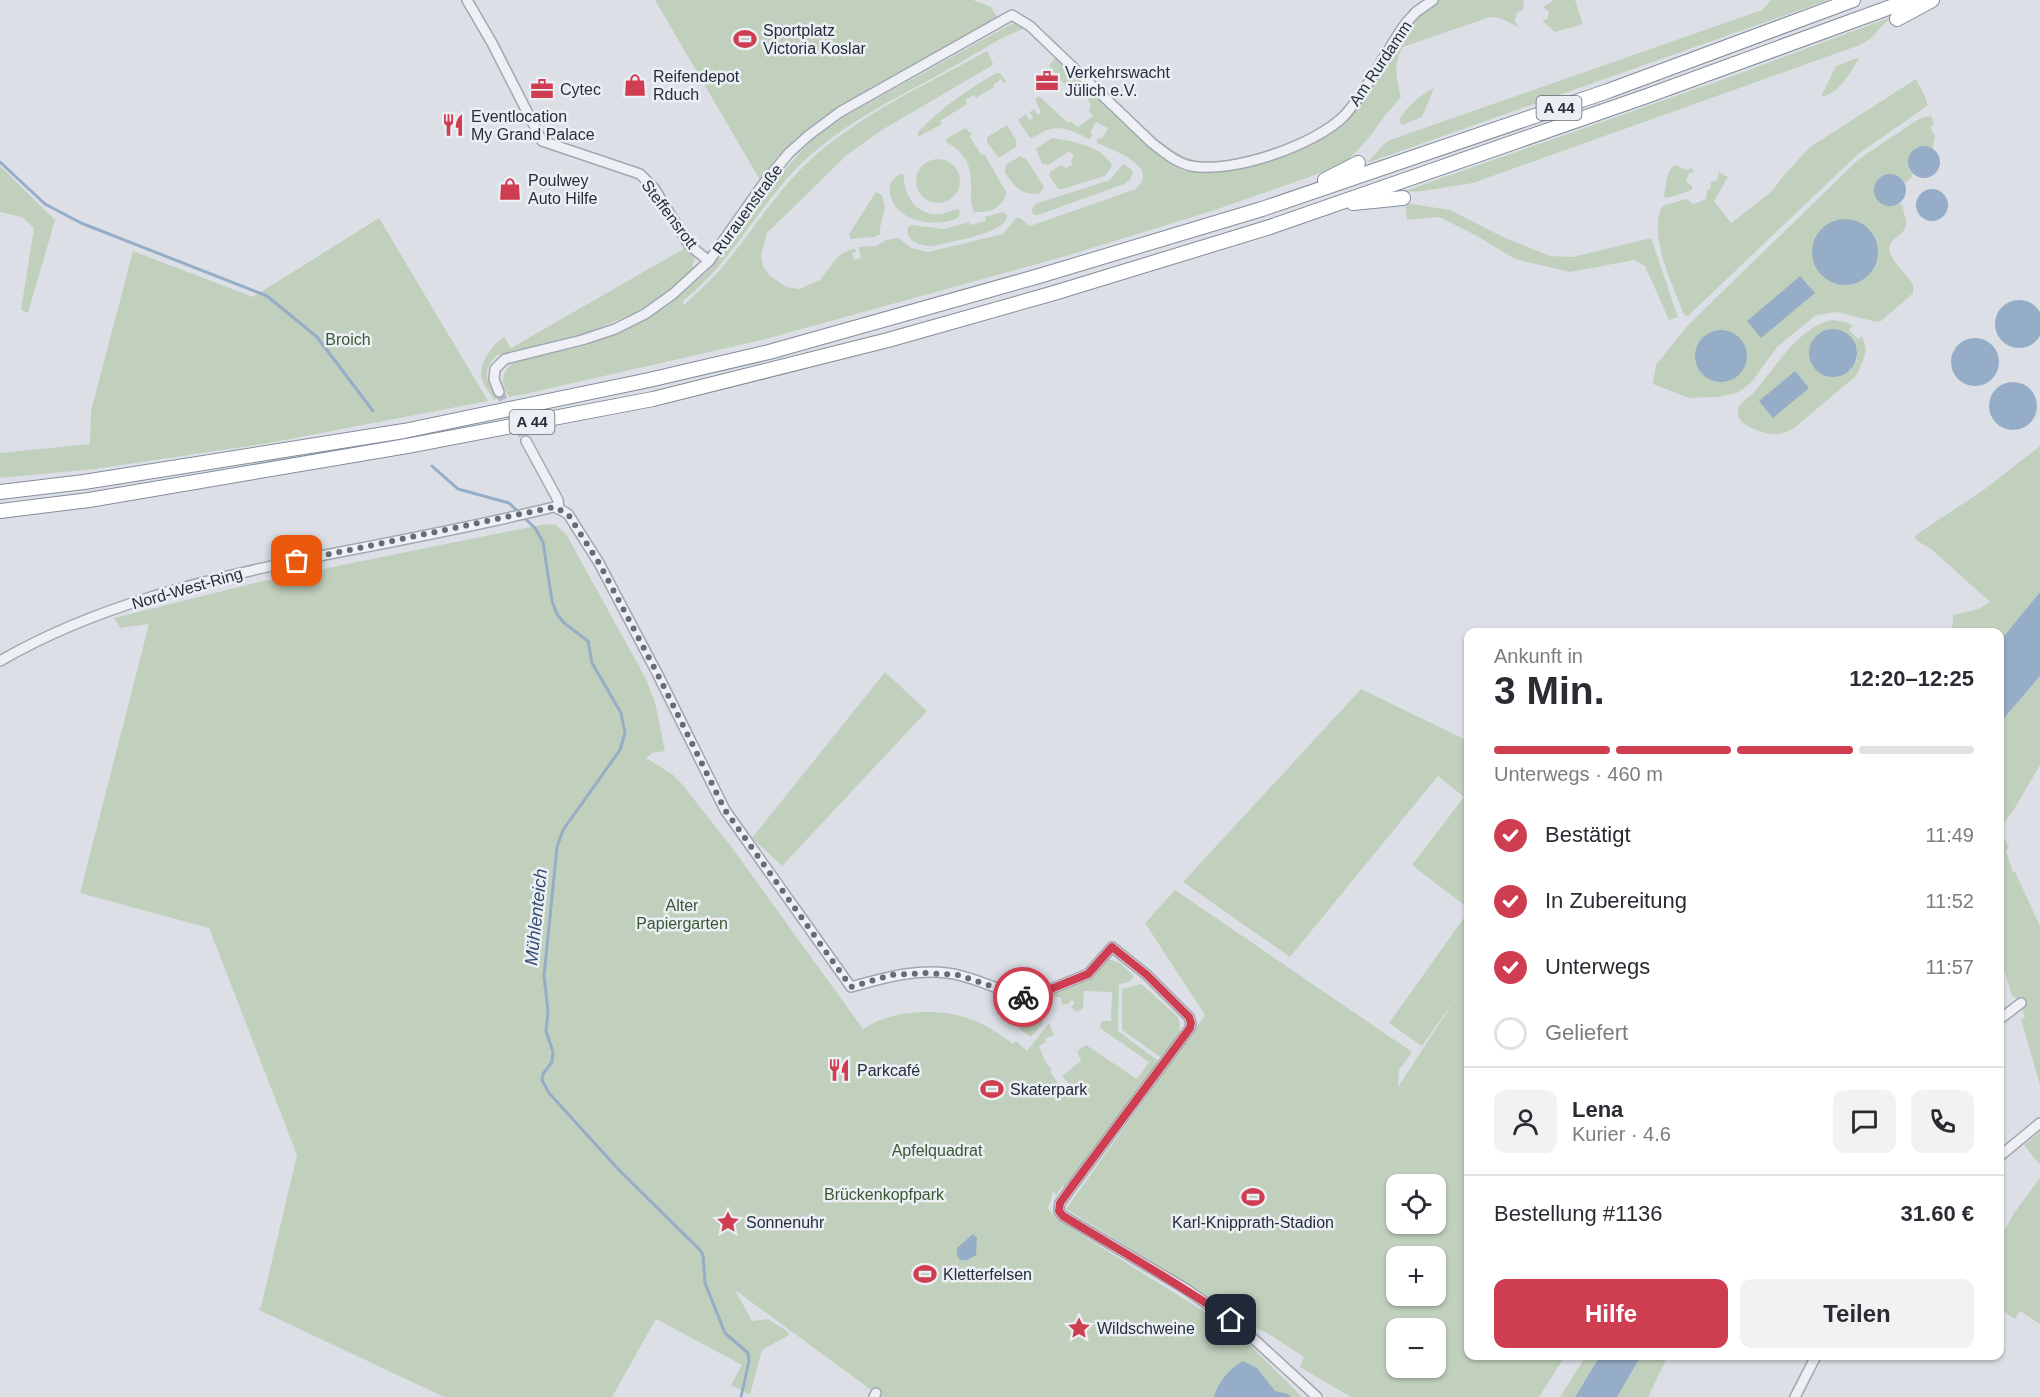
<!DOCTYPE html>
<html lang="de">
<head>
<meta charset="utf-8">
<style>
	:root { --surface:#fff; --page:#f2f2f3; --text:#2b2b33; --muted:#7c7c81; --line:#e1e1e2; --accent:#cf3d51 }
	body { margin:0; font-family:Helvetica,sans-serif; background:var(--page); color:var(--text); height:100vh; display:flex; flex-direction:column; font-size:22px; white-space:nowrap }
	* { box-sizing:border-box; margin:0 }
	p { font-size:20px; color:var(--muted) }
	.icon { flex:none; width:33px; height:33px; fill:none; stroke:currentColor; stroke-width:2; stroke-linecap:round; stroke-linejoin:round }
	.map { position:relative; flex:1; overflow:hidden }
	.drawer { position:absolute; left:1464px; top:628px; width:540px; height:732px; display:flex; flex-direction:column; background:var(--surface); border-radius:12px; box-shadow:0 2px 4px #0004 }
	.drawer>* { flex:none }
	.buttons { position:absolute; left:1386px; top:1174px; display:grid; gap:12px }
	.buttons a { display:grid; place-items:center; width:60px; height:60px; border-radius:12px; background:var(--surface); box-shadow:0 2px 4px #0004; font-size:30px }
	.pin { position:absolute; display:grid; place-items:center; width:51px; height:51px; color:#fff; margin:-26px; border-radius:12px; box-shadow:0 3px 9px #0006 }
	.courier { position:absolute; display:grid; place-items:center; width:60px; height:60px; margin:-30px; border:4px solid #cf3d51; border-radius:50%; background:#fff; color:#222; box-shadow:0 2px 8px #0007 }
	.headline em { font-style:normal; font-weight:700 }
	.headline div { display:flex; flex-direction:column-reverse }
	.headline { display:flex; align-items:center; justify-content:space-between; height:102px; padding:0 30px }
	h1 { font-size:39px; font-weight:700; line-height:45px }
	.bar { display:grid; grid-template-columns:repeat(4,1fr); gap:9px 6px; align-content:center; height:72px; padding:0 30px }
	.bar i { height:8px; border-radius:4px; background:var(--line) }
	.bar .selected { background:var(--accent) }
	.bar p { grid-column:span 4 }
	.line { display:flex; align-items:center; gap:15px; padding:0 30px; border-top:2px solid var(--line) }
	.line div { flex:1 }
	.round { display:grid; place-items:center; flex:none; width:63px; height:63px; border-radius:12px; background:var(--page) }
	ol { padding:0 30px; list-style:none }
	li { display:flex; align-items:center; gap:18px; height:66px }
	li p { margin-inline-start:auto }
	li .icon { padding:6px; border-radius:50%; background:var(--accent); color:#fff; stroke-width:4 }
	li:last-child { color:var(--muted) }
	li i { width:33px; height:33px; border:3px solid var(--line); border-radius:50% }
	.button { display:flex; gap:12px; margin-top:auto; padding:12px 30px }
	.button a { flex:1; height:69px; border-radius:12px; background:var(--accent); color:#fff; font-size:24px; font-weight:700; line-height:69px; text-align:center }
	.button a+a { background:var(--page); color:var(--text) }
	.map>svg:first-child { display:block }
	.green { fill:#c1d0bd; fill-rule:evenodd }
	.water { fill:#96adc7 }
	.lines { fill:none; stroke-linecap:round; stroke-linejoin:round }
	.stream { stroke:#96adc7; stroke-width:3 }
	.minor-tunnel { stroke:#b7bcc4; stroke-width:9; stroke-dasharray:9 4.5; stroke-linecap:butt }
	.minor-casing { stroke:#a1a7b0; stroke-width:12 }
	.highway-casing { stroke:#838d9d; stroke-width:16 }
	.minor { stroke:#eef0f5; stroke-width:9 }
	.highway { stroke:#fff; stroke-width:14 }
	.done { stroke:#656c78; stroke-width:6; stroke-dasharray:0 10.8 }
	.route { stroke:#cf3d51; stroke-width:8 }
	.labels { text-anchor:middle; stroke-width:5; stroke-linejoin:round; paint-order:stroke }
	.shield { fill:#ebeff4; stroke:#606873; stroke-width:1.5 }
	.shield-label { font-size:15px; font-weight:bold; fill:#252e3c }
	.poi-label { font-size:16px; fill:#252e3c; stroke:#ebeff4; text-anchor:start }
	.street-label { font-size:16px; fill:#252e3c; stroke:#ebeff4 }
	.park-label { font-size:16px; fill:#395833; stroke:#ebeff4 }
	.water-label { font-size:18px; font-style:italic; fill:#304c70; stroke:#ebeff4 }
</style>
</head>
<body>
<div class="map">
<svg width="2040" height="1397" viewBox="0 0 2040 1397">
	<rect width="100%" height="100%" fill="#dce0e6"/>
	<g class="green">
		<polygon points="655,0 973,0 991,7 998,18 831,112 799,136 776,159 760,180"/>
		<path d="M1427,0C1389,26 1375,75 1346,109C1327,132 1298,143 1272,152C1252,158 1230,167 1209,165C1172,163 1145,130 1120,107C1101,89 1082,71 1063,54L1056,44L1159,141C1171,150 1184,158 1199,161C1239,170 1323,137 1348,105C1367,81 1400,8 1427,0Z"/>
		<path d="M1438,0H1524L1523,10L1517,12L1515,20L1518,27L1500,18L1490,17L1403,47C1393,64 1396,78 1401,97L1384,117L1368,139L1346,162L1335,168L1215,210L1066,256L762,340L525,394L509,397C500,384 501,371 514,362L585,346L622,332L668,306L706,273L724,252L771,184L813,139L842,118L1013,23L1026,28C1002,36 975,54 951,68C897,98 838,125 795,170C755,212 729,265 683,301L684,305C697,292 711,281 723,266C751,233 774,195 806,164C857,115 926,85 987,51L993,63L991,66L882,130L848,154L767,233L761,255L763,266L770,276L787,287L799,289L820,280L835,260L843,253L855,248L856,252L852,253L854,260L861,258L858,247L876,246L886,240L899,238L911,248L928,252L1003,234L1016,218H1020L1030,226L1136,189C1139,185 1143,181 1143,177C1145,161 1110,149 1097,143V140L1098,138L1102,139L1108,128L1096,122L1090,133L1093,135L1089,139C1075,132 1063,125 1047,130C1041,132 1036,137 1030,138L1018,120L1026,114L1029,120L1033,118L1030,112L1034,109L1038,115L1041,113L1035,99L1039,96L1068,123L1070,121L1078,127L1093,116L1089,111L1091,105L1086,96C1072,96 1057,76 1049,66L1055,58L1149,146L1175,167L1183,171L1212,172L1247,165L1347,117L1409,21Z"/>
		<polygon points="1554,0 1575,0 1583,24 1555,32 1542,21 1547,19 1549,12 1543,7"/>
		<polygon points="1771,0 1828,0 1367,163 1384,144 1390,140 1762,10"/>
		<polygon points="1891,17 1870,39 1860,45 1473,183 1423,191 1402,192 1730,77"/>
		<path d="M1860,57C1850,73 1840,93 1821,97L1836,66Z"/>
		<path d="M996,73H1000L1006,81L1004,83L1001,79L993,85L994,87L976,98L974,95L965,100L967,104L940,121L942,124L918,137V132C941,108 967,90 996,73Z"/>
		<path d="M1916,79L1927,101V106L1857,155L1688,316L1684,315C1673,284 1649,240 1661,208L1665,205L1686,199L1694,204L1706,199L1707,190L1710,189L1711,182L1717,180L1719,172L1728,177L1714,201L1731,223L1771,192L1785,174L1810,147Z"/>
		<path d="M1434,88L1422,117L1402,125L1399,120C1407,106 1419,96 1434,88Z"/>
		<path d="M1931,116L1934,124L1930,127L1935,136L1933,148L1924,146L1915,148L1909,169L1912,173V177L1905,183L1895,175L1897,205L1900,203C1904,207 1903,211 1905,216C1912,238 1885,235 1890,252C1893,264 1907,274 1913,284V293L1910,296L1881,321L1877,322L1837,312L1816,315L1777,347L1751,383L1737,393L1717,397L1689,398L1653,384L1656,365L1688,325L1859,159L1905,128L1921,118Z"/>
		<polygon points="1007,125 1016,140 1016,147 1002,156 998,157 987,142 987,137"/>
		<path d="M965,128L972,134L969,136L981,154L985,155L1006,192C1004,208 989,213 974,212C970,204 971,197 971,189C972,166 966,153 946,142V139Z"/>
		<path d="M1052,138C1071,141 1104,146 1112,166L1105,176L1062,189H1058L1049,175L1051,171L1061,165L1066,168L1072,165L1071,160L1074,157L1070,151L1048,165L1042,164L1036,149Z"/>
		<path d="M1020,156L1027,160L1044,187L1040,193C1023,197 1013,186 1005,172L1006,165Z"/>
		<circle cx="938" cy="181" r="22"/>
		<polygon points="1123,164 1131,169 1133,173 1130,180 1124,184 1038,215 1034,215 1031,211 1035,204 1110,180"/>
		<path d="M1675,165L1687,170L1691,168L1694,171L1688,174L1686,181L1692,186V190L1667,198L1664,196C1667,185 1665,172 1675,165Z"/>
		<polygon points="0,166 55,220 28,313 21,310 34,228 22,217 0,212"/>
		<path d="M900,174L904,175C903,195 917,216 939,214C945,214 951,210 958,209L960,212L959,217C945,225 923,224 909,217C892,210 880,184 900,174Z"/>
		<path d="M876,192L882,195C883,200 886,206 884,212C882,220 880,225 880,234L875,237L851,239L849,234Z"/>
		<polygon points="1405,203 1450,210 1501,236 1550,256 1573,257 1651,238 1678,317 1669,320 1645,266 1634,260 1570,272 1515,259 1477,236 1439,217 1407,220"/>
		<path d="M1003,212L1007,215C1009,233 949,242 933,246C921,246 905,242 908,227L912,225L944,229L969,222L970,225L986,221L985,217Z"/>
		<polygon points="379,218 488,401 269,443 95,469 0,478 0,453 90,444 91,411 133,251 253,297"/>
		<path d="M687,247L695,258L692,269L686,276L671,290L635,313L589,332L497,355C480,372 488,381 497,399L494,400C490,393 481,382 481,374C482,359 492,345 504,337L511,348Z"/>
		<path d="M1833,320L1846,322L1853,326L1849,330L1858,339L1862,336L1866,349L1863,361L1856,376L1794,428C1782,435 1773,436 1759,431C1749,427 1737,423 1738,410C1740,400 1750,398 1756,390C1776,367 1800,325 1833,320ZM1821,331L1857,348V360L1850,371L1813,339Z"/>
		<polygon points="2040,446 2040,592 2000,641 2000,633 1952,633 1953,615 1978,609 1990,602 1930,548 1917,541 1915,537 1917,534 1985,489"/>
		<path d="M545,524L556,525L566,534L646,679L655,702L665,751L652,753L646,758L672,774L681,783L730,845L863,1029C894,1009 938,1007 973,1020C987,1025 1001,1035 1013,1044L1016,1041L1027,1051L1049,1023L1054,1035L1045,1039L1046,1042L1039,1046L1046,1063L1052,1070L1050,1072L1066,1094L1072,1088L1062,1076L1081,1061L1077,1051L1086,1045L1137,1079L1149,1062L1100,1028L1101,1021H1111L1112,992L1084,991L1083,1008L1077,1012L1071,1007L1075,1003L1072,1000L1068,1004L1062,1005L1061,997H1043V1006H1038L1035,1001L1075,984L1108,959L1120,963L1134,976L1130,982L1119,984L1118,1031L1160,1062L1064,1188L1063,1185L1056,1196L1054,1190L1048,1208L1051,1213L1070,1225L1069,1227L1237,1332L1302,1397H877L878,1395L735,1290L752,1321L768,1319L787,1331L789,1335L762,1350L750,1395L731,1385L742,1365L656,1319L612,1397H444L259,1310L261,1307L297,1155L209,928L80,893L149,624L120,628L114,618L259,582Z"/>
		<polygon points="885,672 927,711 782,866 752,838"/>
		<polygon points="2040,676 2040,765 2013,811 2000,828 2000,723"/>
		<polygon points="1361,689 1468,741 1468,908 1412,865 1464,797 1438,776 1290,957 1183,882"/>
		<polygon points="2004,838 2009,847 2006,851 2013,872 2015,872 2040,926 2040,1085 2021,1019 2025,1018 2020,1000 2012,996 2000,955 2000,844"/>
		<path d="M1175,890L1412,1052L1399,1070L1398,1087L1458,995L1422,1046L1389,1023L1468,912V1356H1565L1539,1397H1351L1300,1367L1304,1357L1269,1334L1249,1325L1184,1282L1066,1209L1205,1015L1145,923ZM1396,1185H1436V1224H1396ZM1396,1257H1436V1296H1396ZM1396,1329H1436V1368H1396Z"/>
		<path d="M1141,984L1177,1016C1186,1032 1172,1046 1163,1059L1122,1030V989Z"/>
		<polygon points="1033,1013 1042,1017 1043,1023 1031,1037 1019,1029"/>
		<polygon points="2040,1132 2040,1165 2024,1145"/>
		<polygon points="2040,1178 2040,1324 2020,1311 2015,1319 2000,1309 2000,1238 2014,1213"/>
		<polygon points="1586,1356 1600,1356 1575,1397 1560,1397"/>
		<polygon points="1641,1356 1668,1356 1648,1397 1617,1397"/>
	</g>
	<g class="water">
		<circle cx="1924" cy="162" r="16"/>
		<circle cx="1890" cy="190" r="16"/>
		<circle cx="1932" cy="205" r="16"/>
		<circle cx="1845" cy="252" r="33"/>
		<polygon points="1800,276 1815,293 1761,338 1747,321"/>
		<circle cx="2019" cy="324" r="24"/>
		<circle cx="1833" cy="353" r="24"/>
		<circle cx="1721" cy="356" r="26"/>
		<circle cx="1975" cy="362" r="24"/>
		<polygon points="1795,371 1809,388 1773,418 1759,401"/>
		<circle cx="2013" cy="406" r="24"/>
		<polygon points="2040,592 2040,676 2000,723 2000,641"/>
		<polygon points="973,1234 977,1238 976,1255 967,1260 960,1260 957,1256 957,1248"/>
		<polygon points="1600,1356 1641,1356 1617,1397 1575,1397"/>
		<path d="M1243,1361L1257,1368L1275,1391L1288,1394L1291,1397H1214C1218,1382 1229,1369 1243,1361Z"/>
	</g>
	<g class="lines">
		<g class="stream">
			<polyline points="0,162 45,204 81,223 267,296 317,337 373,411"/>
			<polyline points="432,466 458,489 509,503 535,528 543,542 552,601 557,614 564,623 588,641 592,663 621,713 625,733 620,750 563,830 557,847 544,976 548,1012 546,1031 553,1052 552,1062 543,1074 542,1080 549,1093 619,1170 700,1250 703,1255 705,1283 725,1333 748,1353 749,1361 741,1397"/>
		</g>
		<polyline class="minor-tunnel" points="499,392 526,441"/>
		<g class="minor-casing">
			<g id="minor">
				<polyline points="467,0 492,43 542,141 640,174 654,188 689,245 709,261"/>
				<path d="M499,392L494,379L495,369L505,359L582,340L615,329L645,314L673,294L709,261L764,183L789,153L809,135L840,112L1012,15L1030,26L1152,143C1164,152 1176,163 1191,166C1232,174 1316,145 1345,115C1369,88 1385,52 1406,23L1416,12L1433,0"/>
				<path d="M526,441L558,500L559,509L568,514L599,563L657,673L725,810L851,987C886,977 925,966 962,976C985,982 1006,993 1028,998L1088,974L1112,947L1147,975L1189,1017L1191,1023L1190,1028L1073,1185L1060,1203L1059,1211L1063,1216L1186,1289L1245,1331L1317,1397"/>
				<path d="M0,661C95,606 203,580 309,558C391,542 473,527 554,507L559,509"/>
				<polyline points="2000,1019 2021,1003"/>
				<polyline points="2000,1156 2040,1123"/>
				<polyline points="874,1397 876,1393"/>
				<polyline points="1795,1397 1816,1356"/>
			</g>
		</g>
		<g class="highway-casing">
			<g id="highway">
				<polyline points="1897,19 1932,0"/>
				<polyline points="1325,180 1358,163"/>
				<polyline points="1353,203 1403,198"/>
				<polyline points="0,492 84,482 404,431 649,380 769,352 1039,276 1262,209 1608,91 1853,0"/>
				<polyline points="0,511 89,500 407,446 653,399 888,340 1054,293 1270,227 1644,97 1910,0"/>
			</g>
		</g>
		<use href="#minor" class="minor"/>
		<use href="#highway" class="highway"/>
	</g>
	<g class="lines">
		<polyline class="done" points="297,561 554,507 568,514 599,563 657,673 725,810 851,987 891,975 926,973 959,975 1023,997"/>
		<path class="route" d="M1023,997L1028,998L1088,974L1112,947L1147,975L1189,1017L1191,1023L1190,1028L1073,1185L1060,1203L1059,1211L1063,1216C1119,1250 1177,1282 1231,1320"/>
	</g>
	<defs>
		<g id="stadium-bare" transform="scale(1.8)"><path d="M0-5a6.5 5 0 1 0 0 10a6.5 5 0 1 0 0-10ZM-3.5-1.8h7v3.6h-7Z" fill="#cf3d51" stroke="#ebeff4" stroke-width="2.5" paint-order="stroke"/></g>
		<g id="office-bare" transform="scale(1.8)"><path d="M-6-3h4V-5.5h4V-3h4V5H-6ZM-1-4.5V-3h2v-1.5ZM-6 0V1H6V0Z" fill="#cf3d51" stroke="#ebeff4" stroke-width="2.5" paint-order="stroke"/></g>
		<g id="shop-bare" transform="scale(1.8)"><path d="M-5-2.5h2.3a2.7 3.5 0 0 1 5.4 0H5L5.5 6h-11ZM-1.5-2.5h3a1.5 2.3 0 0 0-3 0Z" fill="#cf3d51" stroke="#ebeff4" stroke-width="2.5" paint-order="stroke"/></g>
		<g id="restaurant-bare" transform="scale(1.8)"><path d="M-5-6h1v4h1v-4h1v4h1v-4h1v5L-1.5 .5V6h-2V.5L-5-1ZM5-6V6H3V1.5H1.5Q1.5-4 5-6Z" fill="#cf3d51" stroke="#ebeff4" stroke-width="2.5" paint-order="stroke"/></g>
		<g id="sight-bare" transform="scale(1.8)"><path d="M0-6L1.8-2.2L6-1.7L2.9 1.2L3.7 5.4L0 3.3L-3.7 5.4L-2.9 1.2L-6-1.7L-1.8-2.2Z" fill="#cf3d51" stroke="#ebeff4" stroke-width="2.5" paint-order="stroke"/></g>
	</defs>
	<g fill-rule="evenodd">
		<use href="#stadium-bare" x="745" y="39"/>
		<use href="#office-bare" x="1047" y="81"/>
		<use href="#shop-bare" x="635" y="85"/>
		<use href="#office-bare" x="542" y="89"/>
		<use href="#restaurant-bare" x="453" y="125"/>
		<use href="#shop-bare" x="510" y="189"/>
		<use href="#restaurant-bare" x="839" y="1070"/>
		<use href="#stadium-bare" x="992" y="1089"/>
		<use href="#stadium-bare" x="1253" y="1197"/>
		<use href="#sight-bare" x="728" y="1222"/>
		<use href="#stadium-bare" x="925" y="1274"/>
		<use href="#sight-bare" x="1079" y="1328"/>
	</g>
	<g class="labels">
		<g class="shield">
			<rect x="1536.5" y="96" width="45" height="24" rx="4.5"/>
			<rect x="509.5" y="410" width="45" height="24" rx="4.5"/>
		</g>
		<g class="shield-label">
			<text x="1559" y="113">A 44</text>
			<text x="532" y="427">A 44</text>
		</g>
		<g class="poi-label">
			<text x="763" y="36">Sportplatz<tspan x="763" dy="18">Victoria Koslar</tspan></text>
			<text x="1065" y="78">Verkehrswacht<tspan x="1065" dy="18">Jülich e.V.</tspan></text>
			<text x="653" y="82">Reifendepot<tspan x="653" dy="18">Rduch</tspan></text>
			<text x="560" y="95">Cytec</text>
			<text x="471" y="122">Eventlocation<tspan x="471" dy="18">My Grand Palace</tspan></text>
			<text x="528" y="186">Poulwey<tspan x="528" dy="18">Auto Hilfe</tspan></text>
			<text x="857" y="1076">Parkcafé</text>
			<text x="1010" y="1095">Skaterpark</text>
			<text x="746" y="1228">Sonnenuhr</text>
			<text x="1253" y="1228" text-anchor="middle">Karl-Knipprath-Stadion</text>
			<text x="943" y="1280">Kletterfelsen</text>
			<text x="1097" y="1334">Wildschweine</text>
		</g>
		<g class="street-label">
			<text transform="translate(1380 63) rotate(-56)" y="6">Am Rurdamm</text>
			<text transform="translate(747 209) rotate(-54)" y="6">Rurauenstraße</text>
			<text transform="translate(670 214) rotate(53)" y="6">Steffensrott</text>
			<text transform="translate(187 588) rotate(-16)" y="6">Nord-West-Ring</text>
		</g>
		<g class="park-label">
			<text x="348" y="345">Broich</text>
			<text x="682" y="911">Alter<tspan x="682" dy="18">Papiergarten</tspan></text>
			<text x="937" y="1156">Apfelquadrat</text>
			<text x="884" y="1200">Brückenkopfpark</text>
		</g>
		<g class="water-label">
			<text transform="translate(536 917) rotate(-84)" y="6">Mühlenteich</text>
		</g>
	</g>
</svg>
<div class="buttons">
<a><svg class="icon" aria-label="locate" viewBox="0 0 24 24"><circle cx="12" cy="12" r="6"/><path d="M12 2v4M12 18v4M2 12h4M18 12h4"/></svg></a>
<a>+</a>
<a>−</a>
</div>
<div class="pin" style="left:297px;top:561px;background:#ea580c"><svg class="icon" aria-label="bag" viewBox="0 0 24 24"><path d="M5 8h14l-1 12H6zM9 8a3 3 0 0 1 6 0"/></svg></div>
<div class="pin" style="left:1231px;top:1320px;background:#1f2937"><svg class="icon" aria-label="home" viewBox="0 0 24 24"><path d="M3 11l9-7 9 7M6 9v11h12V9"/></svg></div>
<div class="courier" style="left:1023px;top:997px"><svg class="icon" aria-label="bike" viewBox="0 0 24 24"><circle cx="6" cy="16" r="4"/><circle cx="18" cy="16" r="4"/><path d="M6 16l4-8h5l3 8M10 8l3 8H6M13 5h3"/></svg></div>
<section class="drawer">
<div class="headline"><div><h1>3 Min.</h1><p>Ankunft in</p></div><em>12:20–12:25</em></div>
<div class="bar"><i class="selected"></i><i class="selected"></i><i class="selected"></i><i></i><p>Unterwegs · 460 m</p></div>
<ol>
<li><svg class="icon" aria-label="check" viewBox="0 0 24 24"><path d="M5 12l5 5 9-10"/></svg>Bestätigt<p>11:49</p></li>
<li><svg class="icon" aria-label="check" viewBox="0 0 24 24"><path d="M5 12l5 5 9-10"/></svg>In Zubereitung<p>11:52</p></li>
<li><svg class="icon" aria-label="check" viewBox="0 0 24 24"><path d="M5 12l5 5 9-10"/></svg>Unterwegs<p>11:57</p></li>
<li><i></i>Geliefert</li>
</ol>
<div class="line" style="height:108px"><a class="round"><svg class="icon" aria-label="person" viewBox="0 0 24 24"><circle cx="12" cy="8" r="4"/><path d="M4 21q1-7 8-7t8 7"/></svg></a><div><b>Lena</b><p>Kurier · 4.6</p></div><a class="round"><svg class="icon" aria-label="chat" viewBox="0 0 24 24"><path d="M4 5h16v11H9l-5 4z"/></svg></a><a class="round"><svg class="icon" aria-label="phone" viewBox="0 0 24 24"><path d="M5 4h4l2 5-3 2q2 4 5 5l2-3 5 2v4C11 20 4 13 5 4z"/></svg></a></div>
<div class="line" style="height:78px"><div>Bestellung #1136</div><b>31.60 €</b></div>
<div class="button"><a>Hilfe</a><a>Teilen</a></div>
</section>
</div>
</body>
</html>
